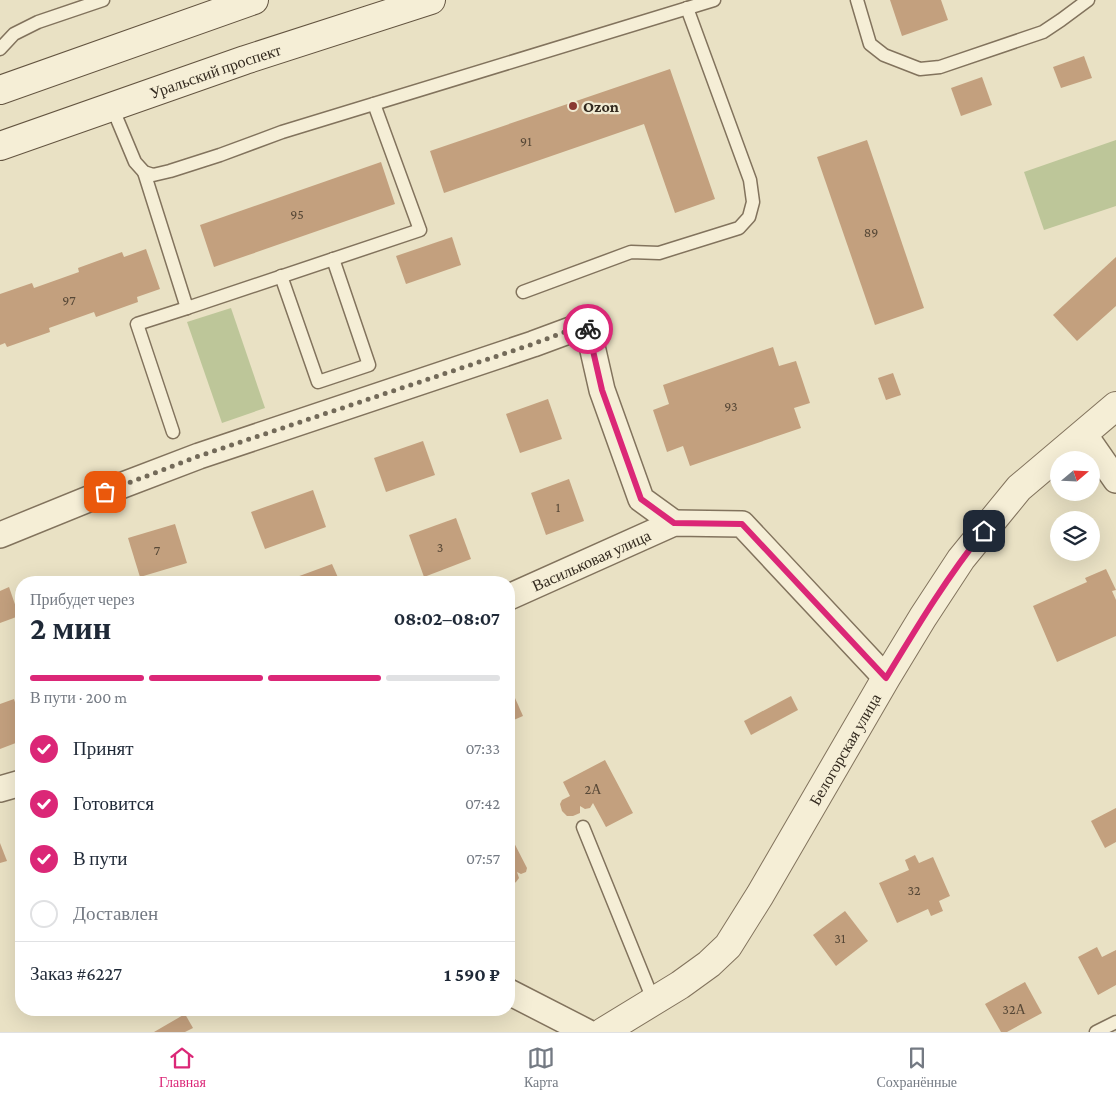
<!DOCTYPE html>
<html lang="ru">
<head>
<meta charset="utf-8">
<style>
	:root { --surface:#fff; --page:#f2f2f3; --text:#1f2937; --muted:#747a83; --line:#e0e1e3; --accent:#db2777 }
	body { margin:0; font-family:"Crimson Pro",serif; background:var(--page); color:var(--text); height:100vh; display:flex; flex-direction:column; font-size:19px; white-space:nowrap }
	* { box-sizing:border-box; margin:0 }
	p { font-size:16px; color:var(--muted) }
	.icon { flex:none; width:28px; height:28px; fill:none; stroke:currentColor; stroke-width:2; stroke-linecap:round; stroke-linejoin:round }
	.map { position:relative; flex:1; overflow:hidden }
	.drawer { position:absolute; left:15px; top:576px; width:500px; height:440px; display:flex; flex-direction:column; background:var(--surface); border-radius:20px; box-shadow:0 5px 20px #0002 }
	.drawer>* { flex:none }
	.needle { width:32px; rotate:71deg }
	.buttons { position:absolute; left:1050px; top:451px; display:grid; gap:10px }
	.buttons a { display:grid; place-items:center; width:50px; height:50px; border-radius:50%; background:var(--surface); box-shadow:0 5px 20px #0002; font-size:25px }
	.pin { position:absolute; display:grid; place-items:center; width:42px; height:42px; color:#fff; margin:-21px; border-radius:10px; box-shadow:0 2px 8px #0006 }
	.courier { position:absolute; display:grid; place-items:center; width:50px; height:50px; margin:-25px; border:4px solid #db2777; border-radius:50%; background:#fff; color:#222; box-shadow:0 1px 6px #0007 }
	.summary em { font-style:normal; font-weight:700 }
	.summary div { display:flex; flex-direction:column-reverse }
	.summary { display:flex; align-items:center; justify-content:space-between; height:85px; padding:0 15px }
	h1 { font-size:32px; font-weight:700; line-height:38px }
	.bar { display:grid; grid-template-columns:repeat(4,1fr); gap:8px 5px; align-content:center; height:60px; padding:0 15px }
	.bar i { height:6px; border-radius:4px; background:var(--line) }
	.bar .on { background:var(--accent) }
	.bar p { grid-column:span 4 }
	.line { display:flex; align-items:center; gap:12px; padding:0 15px; border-top:1px solid var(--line) }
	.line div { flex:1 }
	ol { padding:0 15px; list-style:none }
	li { display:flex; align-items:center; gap:15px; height:55px }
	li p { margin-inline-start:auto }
	li .icon { padding:5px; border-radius:50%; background:var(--accent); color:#fff; stroke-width:4 }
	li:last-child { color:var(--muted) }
	li i { width:28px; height:28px; border:2px solid var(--line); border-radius:50% }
	.menu { display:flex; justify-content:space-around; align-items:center; height:70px; border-top:1px solid var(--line); background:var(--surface); font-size:14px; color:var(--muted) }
	.menu a { display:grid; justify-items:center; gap:2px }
	.menu .on { color:var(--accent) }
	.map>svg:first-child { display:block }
	.green { fill:#bdc699 }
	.building { fill:#c3a07e }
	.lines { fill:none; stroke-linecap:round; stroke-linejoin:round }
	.service-casing { stroke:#82735d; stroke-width:15 }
	.minor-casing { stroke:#82735d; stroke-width:28 }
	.tertiary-casing { stroke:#82735d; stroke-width:30 }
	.secondary-casing { stroke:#635440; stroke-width:30 }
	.service { stroke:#f5eed6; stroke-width:12 }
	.minor { stroke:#f5eed6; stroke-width:25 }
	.tertiary { stroke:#f5eed6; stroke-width:28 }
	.secondary { stroke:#f5eed6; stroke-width:28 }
	.done { stroke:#736a59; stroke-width:5; stroke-dasharray:0 9 }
	.route { stroke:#db2777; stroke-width:6 }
	.poi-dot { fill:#8a3933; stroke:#f1ebd3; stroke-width:2 }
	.labels { text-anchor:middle; stroke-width:4.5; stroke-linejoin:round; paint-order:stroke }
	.number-label { font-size:14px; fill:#574837 }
	.street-label { font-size:16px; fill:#332a1f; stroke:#f1ebd3 }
	.poi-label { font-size:16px; font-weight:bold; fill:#332a1f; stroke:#f1ebd3; text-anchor:start }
</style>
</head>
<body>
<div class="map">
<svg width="1116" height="1032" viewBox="0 0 1116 1032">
	<rect width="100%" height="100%" fill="#e9e1c4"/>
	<g class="green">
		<polygon points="1116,140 1116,206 1044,230 1024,172"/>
		<polygon points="231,308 265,408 222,423 187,322"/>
	</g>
	<g class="building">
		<polygon points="890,0 941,0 948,20 902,36"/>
		<polygon points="1084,56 1092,78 1061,88 1053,67"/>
		<polygon points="670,69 715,199 675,213 644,124 444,193 430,151"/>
		<polygon points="982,77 992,105 961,116 951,88"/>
		<polygon points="867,140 924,308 875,325 817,157"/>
		<polygon points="381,162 395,204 214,267 200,225"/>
		<polygon points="452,237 461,265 406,284 396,256"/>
		<polygon points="146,249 160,289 137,297 138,302 96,317 94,312 49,328 50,332 7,347 5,343 0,345 0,294 32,283 34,288 79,272 78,268 122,252 124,257"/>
		<polygon points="1116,257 1116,306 1077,341 1053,315"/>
		<polygon points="773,347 779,366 796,361 810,403 794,408 801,428 690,466 683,446 667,452 653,410 669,404 663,385"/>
		<polygon points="893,373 901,395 886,400 878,378"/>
		<polygon points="548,399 562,439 520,453 506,414"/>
		<polygon points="423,441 435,475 386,492 374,458"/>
		<polygon points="569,479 584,521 546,535 531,493"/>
		<polygon points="313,490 326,527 265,549 251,512"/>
		<polygon points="456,518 471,559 424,577 409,535"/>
		<polygon points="175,524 187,563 140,577 128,538"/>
		<polygon points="332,564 340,582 283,582"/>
		<polygon points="1106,569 1116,590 1112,591 1116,600 1116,636 1057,662 1033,606 1087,582 1085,578"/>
		<polygon points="9,587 19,616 0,623 0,591"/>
		<polygon points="511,689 523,716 509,722 509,690"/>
		<polygon points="791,696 798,710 751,735 744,721"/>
		<polygon points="14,699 21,721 21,741 0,749 0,704"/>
		<polygon points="605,760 633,813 606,827 593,803 590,808 585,809 580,806 580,813 573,816 567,816 562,811 560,804 562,800 570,796 563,782"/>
		<polygon points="1116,808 1116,842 1105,848 1091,821"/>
		<polygon points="509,833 527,868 526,872 521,874 517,872 519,878 516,882 509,887"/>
		<polygon points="0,843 7,861 0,863"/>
		<polygon points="915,855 919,863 933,857 950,896 939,901 943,911 931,916 928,909 897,923 879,883 909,870 905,860"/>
		<polygon points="845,911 868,941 836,966 813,935"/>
		<polygon points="1097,947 1102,957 1116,950 1116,985 1098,995 1078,957"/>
		<polygon points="1025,982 1042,1013 1007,1032 1001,1032 985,1004"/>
		<polygon points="185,1014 193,1028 185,1032 154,1032"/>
	</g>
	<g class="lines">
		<g class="service-casing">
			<g id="service">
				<polyline points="857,0 870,44 884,55 920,69 940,67 1043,32 1061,20 1088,0"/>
				<polyline points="0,49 14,34 38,22 103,0"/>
				<polyline points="112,107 135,162 144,172 153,175 170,171 220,155 282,132 714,0"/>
				<polyline points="144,172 187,308 420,230 374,104"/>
				<polyline points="281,276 318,382 369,365 333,259"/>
				<polyline points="523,292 631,252 659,253 739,228 749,217 753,202 750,180 687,8"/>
				<polyline points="173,432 137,324 187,308"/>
				<polyline points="583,827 654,1002"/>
				<polyline points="1096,1032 1116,1022"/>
			</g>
		</g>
		<g class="minor-casing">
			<g id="minor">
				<polyline points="1084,434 1116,480"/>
				<polyline points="0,535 123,485 199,456 533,344 587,324 602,390 641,499 674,523"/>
				<path id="s1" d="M509,597L674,523L742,524L886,678"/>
				<polyline points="0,789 21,783"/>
				<polyline points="509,992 587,1032"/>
			</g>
		</g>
		<g class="tertiary-casing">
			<g id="tertiary">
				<path id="s2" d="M603,1032L680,985L709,964L728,946L760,895L886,678L923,617L961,559L1019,488L1116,406"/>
			</g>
		</g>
		<g class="secondary-casing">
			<g id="secondary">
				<polyline points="0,90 254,0"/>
				<path id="s3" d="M0,146L245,60L431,0"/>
			</g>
		</g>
		<use href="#service" class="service"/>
		<use href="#minor" class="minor"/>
		<use href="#tertiary" class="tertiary"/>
		<use href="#secondary" class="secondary"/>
	</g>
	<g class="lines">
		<polyline class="done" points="105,492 199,456 533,344 586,324 588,329"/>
		<path class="route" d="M588,329L602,390L641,499L674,523L742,524L886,678C917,627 947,577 984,531"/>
	</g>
	<circle class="poi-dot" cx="573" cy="106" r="5"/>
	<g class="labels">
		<g class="number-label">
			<text x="526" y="146">91</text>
			<text x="297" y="219">95</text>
			<text x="871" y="237">89</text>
			<text x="69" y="305">97</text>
			<text x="731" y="411">93</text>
			<text x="558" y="512">1</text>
			<text x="440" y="552">3</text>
			<text x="157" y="555">7</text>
			<text x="593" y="794">2А</text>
			<text x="914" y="895">32</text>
			<text x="840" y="943">31</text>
			<text x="1014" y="1014">32А</text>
		</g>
		<g class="street-label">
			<text dy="6" stroke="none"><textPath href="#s3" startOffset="228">Уральский проспект</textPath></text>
			<text dy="6" stroke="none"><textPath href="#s1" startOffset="90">Васильковая улица</textPath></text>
			<text dy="6" stroke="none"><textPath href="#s2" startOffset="381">Белогорская улица</textPath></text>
		</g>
		<g class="poi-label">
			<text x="583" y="112">Ozon</text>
		</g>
	</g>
</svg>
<div class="buttons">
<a><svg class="needle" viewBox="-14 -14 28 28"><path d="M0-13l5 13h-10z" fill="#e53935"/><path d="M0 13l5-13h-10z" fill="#747a83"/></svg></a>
<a><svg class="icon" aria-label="layers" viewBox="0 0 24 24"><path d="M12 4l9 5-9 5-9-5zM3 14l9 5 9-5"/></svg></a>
</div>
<div class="pin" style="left:105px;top:492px;background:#ea580c"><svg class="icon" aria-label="bag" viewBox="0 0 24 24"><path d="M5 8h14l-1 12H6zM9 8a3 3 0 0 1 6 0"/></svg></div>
<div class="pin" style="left:984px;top:531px;background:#1f2937"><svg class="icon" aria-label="home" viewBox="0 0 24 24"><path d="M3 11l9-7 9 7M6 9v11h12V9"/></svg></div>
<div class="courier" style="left:588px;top:329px"><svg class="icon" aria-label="bike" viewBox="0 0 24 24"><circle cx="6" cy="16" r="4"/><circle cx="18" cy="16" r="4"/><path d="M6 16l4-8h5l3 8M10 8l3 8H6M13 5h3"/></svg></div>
<section class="drawer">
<div class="summary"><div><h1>2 мин</h1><p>Прибудет через</p></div><em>08:02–08:07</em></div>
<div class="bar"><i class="on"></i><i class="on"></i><i class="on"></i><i></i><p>В пути · 200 m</p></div>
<ol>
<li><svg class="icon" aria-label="check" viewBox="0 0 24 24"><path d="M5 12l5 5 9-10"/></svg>Принят<p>07:33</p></li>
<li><svg class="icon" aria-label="check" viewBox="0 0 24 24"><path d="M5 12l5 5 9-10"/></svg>Готовится<p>07:42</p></li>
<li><svg class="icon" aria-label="check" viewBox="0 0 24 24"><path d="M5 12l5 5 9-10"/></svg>В пути<p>07:57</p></li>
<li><i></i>Доставлен</li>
</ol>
<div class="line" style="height:65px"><div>Заказ #6227</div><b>1 590 ₽</b></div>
</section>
</div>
<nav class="menu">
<a class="on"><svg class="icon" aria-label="home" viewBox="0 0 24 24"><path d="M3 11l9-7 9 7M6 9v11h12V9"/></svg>Главная</a>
<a><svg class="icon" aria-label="map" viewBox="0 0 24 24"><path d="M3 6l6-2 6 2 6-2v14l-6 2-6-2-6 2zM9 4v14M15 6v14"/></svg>Карта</a>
<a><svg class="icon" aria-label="saved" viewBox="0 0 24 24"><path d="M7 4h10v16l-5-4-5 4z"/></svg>Сохранённые</a>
</nav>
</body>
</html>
